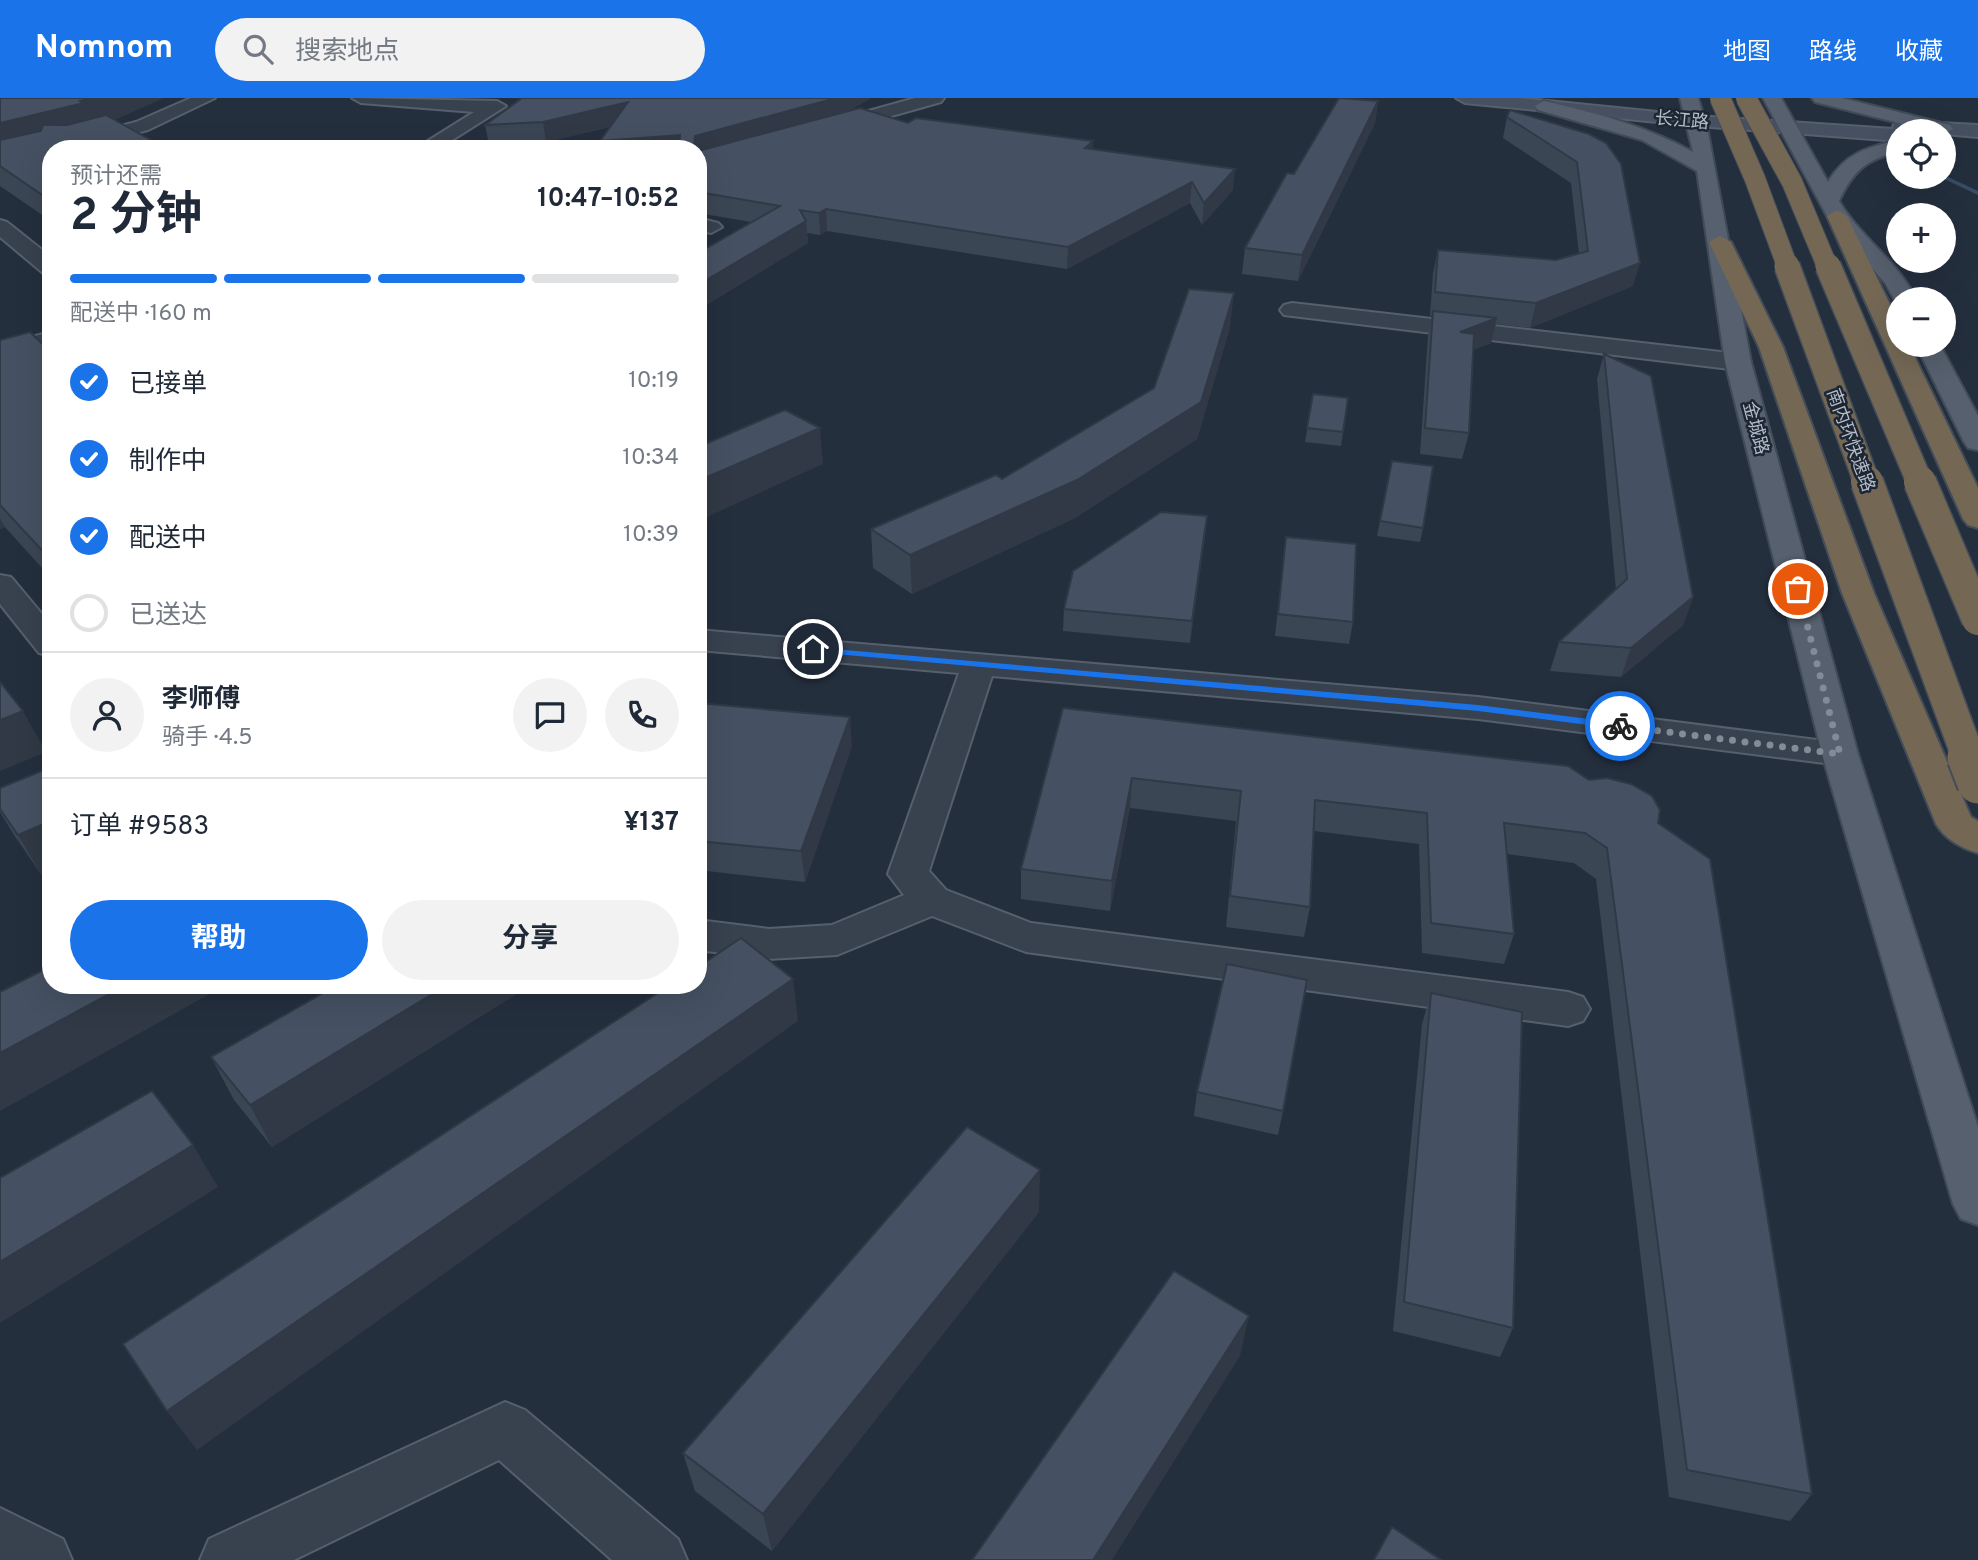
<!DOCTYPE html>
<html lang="zh">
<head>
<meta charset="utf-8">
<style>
	:root { --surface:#fff; --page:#f2f2f3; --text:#1f2937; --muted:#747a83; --line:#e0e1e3; --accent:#1a73e8 }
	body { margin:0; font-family:Overpass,"Noto Sans SC",sans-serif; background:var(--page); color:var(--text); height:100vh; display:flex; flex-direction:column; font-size:26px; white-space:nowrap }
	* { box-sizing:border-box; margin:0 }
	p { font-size:23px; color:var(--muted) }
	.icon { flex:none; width:38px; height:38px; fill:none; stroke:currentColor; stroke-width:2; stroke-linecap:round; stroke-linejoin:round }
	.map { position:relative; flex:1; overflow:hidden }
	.sheet { position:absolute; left:42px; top:42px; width:665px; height:854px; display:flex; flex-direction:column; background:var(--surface); border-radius:28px; box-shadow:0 7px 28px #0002 }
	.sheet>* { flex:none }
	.buttons { position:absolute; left:1886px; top:21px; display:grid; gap:14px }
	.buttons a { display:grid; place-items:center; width:70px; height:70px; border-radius:50%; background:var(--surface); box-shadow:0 7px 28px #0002; font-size:35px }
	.pin { position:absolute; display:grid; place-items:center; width:60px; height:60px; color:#fff; margin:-30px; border:4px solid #fff; border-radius:50%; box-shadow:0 2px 7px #0007 }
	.courier { position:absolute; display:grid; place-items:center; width:70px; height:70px; margin:-35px; border:5px solid #1a73e8; border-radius:50%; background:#fff; color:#222; box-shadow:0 2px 9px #0007 }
	.summary em { font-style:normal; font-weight:700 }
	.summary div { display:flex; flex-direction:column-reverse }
	.summary { display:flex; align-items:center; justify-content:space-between; height:119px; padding:0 28px }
	h1 { font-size:46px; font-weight:700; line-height:52px }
	.bar { display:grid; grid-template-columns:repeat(4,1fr); gap:10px 7px; align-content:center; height:84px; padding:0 28px }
	.bar i { height:9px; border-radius:5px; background:var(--line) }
	.bar .on { background:var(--accent) }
	.bar p { grid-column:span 4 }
	.line { display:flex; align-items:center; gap:18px; padding:0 28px; border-top:2px solid var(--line) }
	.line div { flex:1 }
	.round { display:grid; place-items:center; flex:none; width:74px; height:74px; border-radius:37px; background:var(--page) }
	ol { padding:0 28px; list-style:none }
	li { display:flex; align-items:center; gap:21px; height:77px }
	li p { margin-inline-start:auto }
	li .icon { padding:7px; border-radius:50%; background:var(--accent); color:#fff; stroke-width:4 }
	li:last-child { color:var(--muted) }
	li i { width:38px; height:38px; border:4px solid var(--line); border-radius:50% }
	.action { display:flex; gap:14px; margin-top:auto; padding:14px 28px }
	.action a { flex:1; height:80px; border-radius:42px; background:var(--accent); color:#fff; font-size:28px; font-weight:700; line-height:80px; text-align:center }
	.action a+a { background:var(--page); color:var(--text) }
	header { display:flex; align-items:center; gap:42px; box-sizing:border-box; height:98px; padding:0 35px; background:var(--accent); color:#fff }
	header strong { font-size:33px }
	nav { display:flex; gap:38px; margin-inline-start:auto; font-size:24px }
	.search { width:490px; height:63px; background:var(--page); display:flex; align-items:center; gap:18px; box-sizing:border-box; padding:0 24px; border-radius:38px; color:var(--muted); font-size:26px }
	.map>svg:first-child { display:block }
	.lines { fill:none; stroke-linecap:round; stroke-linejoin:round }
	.stream { fill:#394c67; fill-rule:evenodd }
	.street-casing { stroke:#565f6c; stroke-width:4 }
	.secondary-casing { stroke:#565f6c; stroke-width:4 }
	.primary-casing { stroke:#414a57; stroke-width:4 }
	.highway-casing { stroke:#434c59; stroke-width:4 }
	.street { fill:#38414e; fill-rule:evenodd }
	.secondary { fill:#465061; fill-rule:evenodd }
	.primary { fill:#56606e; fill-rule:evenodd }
	.highway { fill:#746855; fill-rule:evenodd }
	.highway-bridge-far3-casing { stroke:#434c59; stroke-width:22; stroke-linecap:butt }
	.highway-bridge-far2-casing { stroke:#434c59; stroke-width:28; stroke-linecap:butt }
	.highway-bridge-far1-casing { stroke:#434c59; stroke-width:35; stroke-linecap:butt }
	.highway-bridge-casing { stroke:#434c59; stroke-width:45; stroke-linecap:butt }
	.highway-bridge-far3 { stroke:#746855; stroke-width:20 }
	.highway-bridge-far2 { stroke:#746855; stroke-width:25 }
	.highway-bridge-far1 { stroke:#746855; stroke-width:32 }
	.highway-bridge { stroke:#746855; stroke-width:41 }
	.wall { fill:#3b4654 }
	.shaded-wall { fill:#303945 }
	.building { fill:#455162; stroke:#303945; stroke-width:2 }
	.route { fill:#1a73e8 }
	.done { stroke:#828b98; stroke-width:7; stroke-dasharray:0 12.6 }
	.labels { text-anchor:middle; stroke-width:5; stroke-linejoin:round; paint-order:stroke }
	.far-street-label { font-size:18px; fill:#b4bcc9; stroke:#1d2633 }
</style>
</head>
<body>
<header>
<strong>Nomnom</strong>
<div class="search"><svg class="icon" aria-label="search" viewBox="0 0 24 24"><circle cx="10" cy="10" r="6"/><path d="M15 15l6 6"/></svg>搜索地点</div>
<nav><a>地图</a><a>路线</a><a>收藏</a></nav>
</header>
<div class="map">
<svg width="1978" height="1462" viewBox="0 0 1978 1462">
	<rect width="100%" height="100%" fill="#242f3e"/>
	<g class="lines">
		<polygon class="stream" points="1944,77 1978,93 1978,97 1942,80 1941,79"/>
		<g class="street-casing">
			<g id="street">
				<polygon points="191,0 215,0 148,32 77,51 51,51 51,56 45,51 47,47 136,24"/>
				<polygon points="352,0 497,3 506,8 438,51 415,51 474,14 361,5"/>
				<polygon points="915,0 944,0 941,4 828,36 819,30 822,26"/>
				<polygon points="698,120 718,125 722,129 711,135 698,132"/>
				<polygon points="0,122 7,124 51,159 51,177 43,175 0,139"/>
				<polygon points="1292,205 1738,256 1747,259 1751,264 1747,269 1738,272 1284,217 1280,212 1284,207"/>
				<polygon points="51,234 51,249 0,262 0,247"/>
				<polygon points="0,477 11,479 51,527 51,558 39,555 0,506"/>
				<polygon points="698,532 1478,599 1840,645 1853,648 1858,656 1853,664 1840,667 1478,621 992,578 929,773 946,792 1031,825 1568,894 1583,899 1590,911 1583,923 1568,928 1026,854 932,818 837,857 769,861 698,852 698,822 769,831 832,827 904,797 888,776 959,575 698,552"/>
				<polygon points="505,1304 525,1312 678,1441 687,1462 612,1462 499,1362 294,1462 200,1462 209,1441"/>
				<polygon points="0,1410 63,1441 72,1462 0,1462"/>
			</g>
		</g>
		<g class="secondary-casing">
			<polygon id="secondary" points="1456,0 1518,0 1697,18 1893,31 1894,24 1900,23 1978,27 1978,39 1944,36 1944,33 1899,33 1899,43 1697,28 1465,5"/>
		</g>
		<g class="primary-casing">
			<g id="primary">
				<path d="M1680,0H1698L1707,29L1751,264L1858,656L1978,1029V1127L1961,1121L1953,1106L1822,656L1725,264L1697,73L1642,42L1538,12L1535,8L1544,3C1596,15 1646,28 1693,54Z"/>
				<path d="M1763,0H1781L1828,84C1845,55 1868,49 1899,42V54C1866,61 1853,73 1839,103C1860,139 1898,163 1916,201H1899L1897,206L1885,185L1827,118Z"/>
				<polygon points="1812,0 1842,0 1950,27 1953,31 1944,36 1944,33 1931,33 1815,4"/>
				<polygon points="1916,247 1940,247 1978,318 1978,352 1968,350 1964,344"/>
			</g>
		</g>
		<g class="highway-casing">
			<g id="highway">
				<polygon points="1837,112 1847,118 1899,225 1899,247 1909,247 1978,390 1978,430 1968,427 1963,421 1827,118"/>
				<path d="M1720,138L1731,144L1783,249L1874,495L1971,719L1978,723V755C1961,750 1945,741 1936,726L1842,495L1759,249L1709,144Z"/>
			</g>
		</g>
		<use href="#street" class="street"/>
		<use href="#secondary" class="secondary"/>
		<use href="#primary" class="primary"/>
		<use href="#highway" class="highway"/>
		<g class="highway-bridge-far3-casing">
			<g id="highway-bridge-far3">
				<polyline points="1720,0 1755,81 1788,170"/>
				<polyline points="1746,0 1792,84 1828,170"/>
			</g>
		</g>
		<g class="highway-bridge-far2-casing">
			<g id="highway-bridge-far2">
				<polyline points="1787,168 1867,385"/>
				<polyline points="1828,168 1920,385"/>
			</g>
		</g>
		<g class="highway-bridge-far1-casing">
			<g id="highway-bridge-far1">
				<polyline points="1867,384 1969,661"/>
				<polyline points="1920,384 1978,521"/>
			</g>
		</g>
		<g class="highway-bridge-casing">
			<polyline id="highway-bridge" points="1968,659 1978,685"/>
		</g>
		<use href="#highway-bridge-far3" class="highway-bridge-far3"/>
		<use href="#highway-bridge-far2" class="highway-bridge-far2"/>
		<use href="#highway-bridge-far1" class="highway-bridge-far1"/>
		<use href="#highway-bridge" class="highway-bridge"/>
	</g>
	<g class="wall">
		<polygon points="0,0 115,22 51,51 51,123 0,88"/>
		<polygon points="522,0 871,0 848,13 908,25 1093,43 1092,51 1233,92 1202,127 1190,105 1067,171 827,133 820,137 807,135 808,145 698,212 698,155 751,124 698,115 698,51 610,29 546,44 489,47 485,27"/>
		<polygon points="1378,3 1375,25 1298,183 1242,176 1245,150 1294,76"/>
		<polygon points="1507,19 1589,36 1633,188 1530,230 1496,226 1491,245 1473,252 1469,335 1462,361 1420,356 1428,237 1432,218 1430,218 1433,175 1438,152 1556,162 1579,156 1571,85 1503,40"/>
		<polygon points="1230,229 1197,341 1075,420 912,496 873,470 871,431 1002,381 1154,290"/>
		<polygon points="0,242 51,254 51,480 5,429 0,431"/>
		<polygon points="1604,256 1693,499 1683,527 1621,579 1550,573 1559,544 1616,492 1597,281"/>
		<polygon points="1313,296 1348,300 1341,348 1305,344"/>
		<polygon points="1392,363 1423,430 1420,444 1377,438"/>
		<polygon points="1207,418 1190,545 1063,533 1064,511"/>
		<polygon points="1286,439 1353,524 1349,546 1275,538"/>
		<polygon points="698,605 852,648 805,784 698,772"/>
		<polygon points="1063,610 1589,682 1658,725 1812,1396 1790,1423 1669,1399 1596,781 1574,765 1507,756 1514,836 1504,866 1422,855 1419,746 1314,733 1310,809 1304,839 1226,829 1236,723 1130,710 1110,813 1021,801 1021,771"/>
		<polygon points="0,690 43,779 14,737 0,714"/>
		<polygon points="521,893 272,1049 234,1002 211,959"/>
		<polygon points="1431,895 1513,1230 1500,1259 1393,1233 1422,926"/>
		<polygon points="1197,994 1283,1013 1278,1037 1194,1018"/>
		<polygon points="1039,1114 772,1453 695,1393 683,1355"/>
	</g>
	<g class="shaded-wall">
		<polygon points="91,0 164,0 110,24 0,55 0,25"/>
		<polygon points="836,0 871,0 837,19 698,58 698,51 694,51 695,38"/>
		<polygon points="1378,3 1375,25 1298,183 1302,157"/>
		<polygon points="628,4 631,24 546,44 543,24"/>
		<polygon points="680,37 681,51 601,51 600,43"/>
		<polygon points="1093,43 1092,64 1085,50"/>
		<polygon points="1235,71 1233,92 1202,127 1204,105"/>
		<polygon points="1192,84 1190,105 1067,171 1068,149"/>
		<polygon points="826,111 827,133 820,137 819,115"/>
		<polygon points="806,123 808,145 698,212 698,187"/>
		<polygon points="1640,165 1633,188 1530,230 1536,205"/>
		<polygon points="1234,195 1230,229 1197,341 1075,420 912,496 910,457 1077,382"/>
		<polygon points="1497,220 1491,245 1455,259 1460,234"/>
		<polygon points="820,330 823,366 698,423 698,383"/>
		<polygon points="1207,418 1205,440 1190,545 1192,523"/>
		<polygon points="0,420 5,429 0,431"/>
		<polygon points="1693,499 1683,527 1621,579 1631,550"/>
		<polygon points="23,613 46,654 0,673 0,622"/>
		<polygon points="850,619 852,648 805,784 801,753"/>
		<polygon points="1132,680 1130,710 1110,813 1112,783"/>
		<polygon points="51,723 51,776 43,779 18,737"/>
		<polygon points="793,881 798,923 197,1352 167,1313"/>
		<polygon points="126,887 226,887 0,1013 0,955"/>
		<polygon points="447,887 520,887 521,893 272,1049 250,1007"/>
		<polygon points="193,1047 218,1089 0,1225 0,1164"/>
		<polygon points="1040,1072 1039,1114 772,1453 763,1416"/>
		<polygon points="1249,1218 1240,1258 1112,1462 1093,1462"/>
	</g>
	<g class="building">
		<polygon points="0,0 91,0 80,3 84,5 0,25"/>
		<polygon points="522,0 836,0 695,38 694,51 679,51 680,37 600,43 628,4 543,24 485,27"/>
		<polygon points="1339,0 1378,3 1302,157 1245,150 1287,75 1294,76"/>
		<polygon points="860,10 908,25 916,20 1093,43 1085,50 1235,71 1204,105 1192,84 1068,149 826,111 819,115 800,112 806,123 698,187 698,155 780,108 698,94 698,53"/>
		<polygon points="1510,12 1589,36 1606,45 1621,66 1640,165 1536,205 1435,194 1438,152 1556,162 1588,153 1577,64 1507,19"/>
		<polygon points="106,17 167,51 51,51 51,103 0,68 0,42 41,33 43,27 67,27"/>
		<polygon points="1189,191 1234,195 1201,304 1077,382 910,457 871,431 996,377 1002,381 1154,290"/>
		<polygon points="1433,213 1497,220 1460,234 1474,236 1469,335 1425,330"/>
		<polygon points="30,234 51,254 51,462 0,407 0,242"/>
		<polygon points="1604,256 1651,278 1693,499 1631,550 1559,544 1627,481"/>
		<polygon points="1313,296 1348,300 1343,334 1307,330"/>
		<polygon points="785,312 820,330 698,383 698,349"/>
		<polygon points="1392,363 1433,368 1423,430 1380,423"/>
		<polygon points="1161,414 1207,418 1192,523 1064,511 1073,473"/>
		<polygon points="1286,439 1356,446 1353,524 1278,516"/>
		<polygon points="0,584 23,613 0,622"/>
		<polygon points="698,605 850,619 801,753 698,743"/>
		<polygon points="1063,610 1568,668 1589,682 1607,680 1631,686 1652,698 1660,712 1658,725 1710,761 1812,1396 1687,1372 1607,750 1585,735 1504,725 1514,836 1431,825 1427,715 1315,702 1310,809 1230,798 1241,693 1132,680 1112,783 1021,771"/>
		<polygon points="51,669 51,723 18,737 0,711 0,690"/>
		<polygon points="741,840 793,881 167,1313 123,1246 670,887 698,887 698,869"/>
		<polygon points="1227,866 1307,882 1283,1013 1197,994"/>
		<polygon points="51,868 51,887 126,887 0,955 0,894"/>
		<polygon points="337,887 447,887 250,1007 211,959"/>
		<polygon points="1431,895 1522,914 1513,1230 1404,1204"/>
		<polygon points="152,993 193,1047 0,1164 0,1080"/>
		<polygon points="967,1029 1040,1072 763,1416 683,1355"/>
		<polygon points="1174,1173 1249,1218 1093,1462 972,1462"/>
		<polygon points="1392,1429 1441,1462 1374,1462"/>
	</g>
	<polygon class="route" points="810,549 1478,607 1620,625 1626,628 1620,631 1478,613 813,554"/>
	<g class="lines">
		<polyline class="done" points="1620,628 1840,656 1798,491"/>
	</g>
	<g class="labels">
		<g class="far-street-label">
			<text transform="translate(1682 22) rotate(5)" y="6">长江路</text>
			<text transform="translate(1756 330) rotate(75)" y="6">金城路</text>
			<text transform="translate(1851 342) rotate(70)" y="6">南内环快速路</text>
		</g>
	</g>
</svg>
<div class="buttons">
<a><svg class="icon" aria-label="locate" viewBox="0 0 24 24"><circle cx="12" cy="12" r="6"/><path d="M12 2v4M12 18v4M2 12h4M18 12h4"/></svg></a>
<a>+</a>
<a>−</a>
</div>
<div class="pin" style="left:1798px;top:491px;background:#ea580c"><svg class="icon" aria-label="bag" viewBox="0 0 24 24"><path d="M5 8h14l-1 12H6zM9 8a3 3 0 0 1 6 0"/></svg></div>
<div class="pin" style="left:813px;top:551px;background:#1f2937"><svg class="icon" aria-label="home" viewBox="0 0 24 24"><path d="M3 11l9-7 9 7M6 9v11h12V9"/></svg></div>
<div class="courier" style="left:1620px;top:628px"><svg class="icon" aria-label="bike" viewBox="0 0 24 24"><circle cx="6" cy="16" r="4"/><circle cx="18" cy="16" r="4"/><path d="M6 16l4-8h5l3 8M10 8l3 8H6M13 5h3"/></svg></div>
<section class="sheet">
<div class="summary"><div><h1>2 分钟</h1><p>预计还需</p></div><em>10:47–10:52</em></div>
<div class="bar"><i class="on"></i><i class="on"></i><i class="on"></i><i></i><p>配送中 · 160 m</p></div>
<ol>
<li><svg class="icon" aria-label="check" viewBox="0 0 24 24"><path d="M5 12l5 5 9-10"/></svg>已接单<p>10:19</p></li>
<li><svg class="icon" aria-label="check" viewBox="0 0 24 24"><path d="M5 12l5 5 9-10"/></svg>制作中<p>10:34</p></li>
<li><svg class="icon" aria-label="check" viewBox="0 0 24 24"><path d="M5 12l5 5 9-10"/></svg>配送中<p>10:39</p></li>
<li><i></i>已送达</li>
</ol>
<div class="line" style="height:126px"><a class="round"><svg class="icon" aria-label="person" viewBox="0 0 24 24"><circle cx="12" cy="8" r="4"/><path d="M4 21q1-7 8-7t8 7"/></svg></a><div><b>李师傅</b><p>骑手 · 4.5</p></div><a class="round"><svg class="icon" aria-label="chat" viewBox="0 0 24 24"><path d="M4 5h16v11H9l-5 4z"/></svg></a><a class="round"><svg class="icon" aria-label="phone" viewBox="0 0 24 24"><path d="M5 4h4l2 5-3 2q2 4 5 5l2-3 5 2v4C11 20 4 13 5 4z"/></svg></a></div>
<div class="line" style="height:91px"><div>订单 #9583</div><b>¥137</b></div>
<div class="action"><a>帮助</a><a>分享</a></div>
</section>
</div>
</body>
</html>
